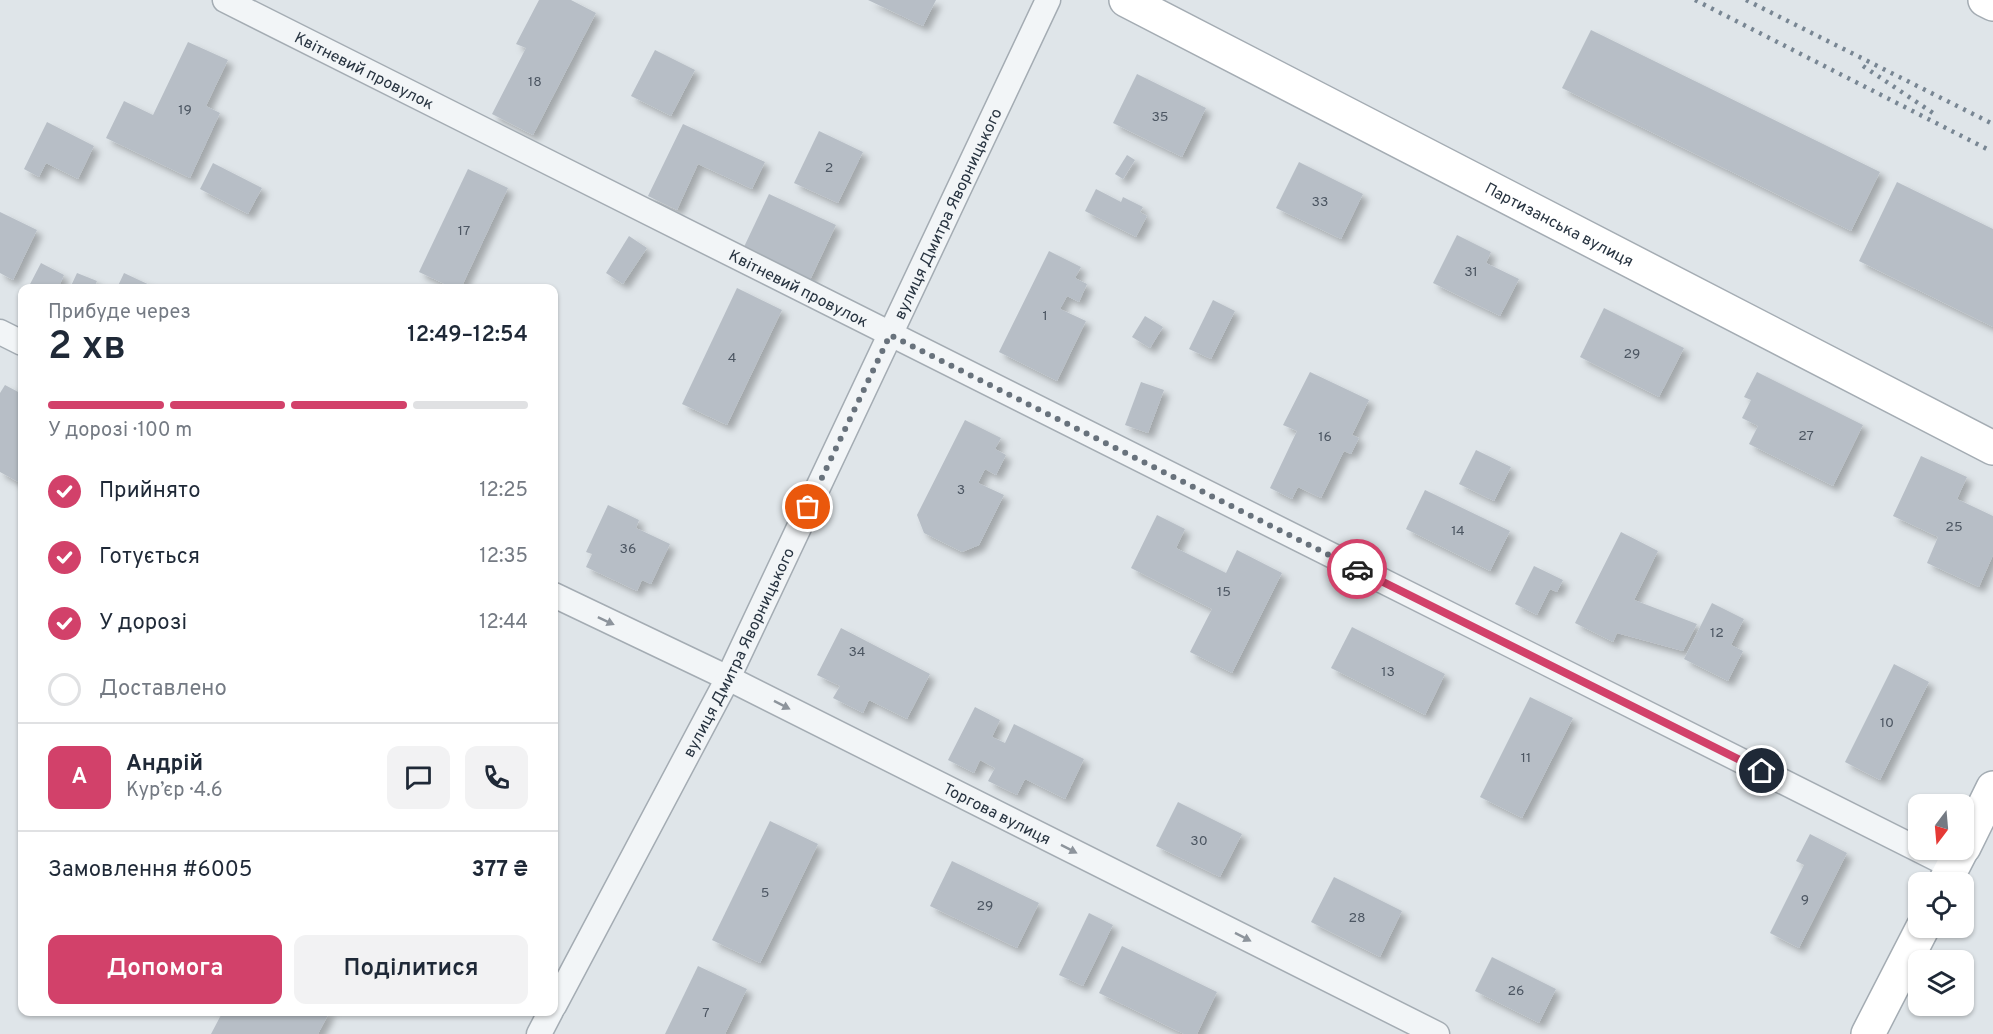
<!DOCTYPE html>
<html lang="uk">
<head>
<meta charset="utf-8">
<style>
	:root { --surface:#fff; --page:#f2f2f3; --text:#1f2937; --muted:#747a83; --line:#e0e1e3; --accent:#d2416a }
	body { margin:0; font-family:Overpass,sans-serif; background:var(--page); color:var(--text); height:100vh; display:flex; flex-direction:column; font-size:22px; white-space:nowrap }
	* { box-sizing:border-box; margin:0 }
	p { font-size:20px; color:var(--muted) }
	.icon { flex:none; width:33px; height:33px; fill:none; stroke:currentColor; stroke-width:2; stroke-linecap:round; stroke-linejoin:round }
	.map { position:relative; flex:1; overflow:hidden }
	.details { position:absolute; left:18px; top:284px; width:540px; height:732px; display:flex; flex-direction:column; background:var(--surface); border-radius:12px; box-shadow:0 2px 4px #0004 }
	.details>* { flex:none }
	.needle { width:39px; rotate:196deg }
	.buttons { position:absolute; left:1908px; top:794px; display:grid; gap:12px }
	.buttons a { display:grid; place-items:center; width:66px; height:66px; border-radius:12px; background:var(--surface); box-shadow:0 2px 4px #0004; font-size:30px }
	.pin { position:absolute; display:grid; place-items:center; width:51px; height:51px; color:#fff; margin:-26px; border:3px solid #fff; border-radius:50%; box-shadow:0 2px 6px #0007 }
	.courier { position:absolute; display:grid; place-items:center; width:60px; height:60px; margin:-30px; border:4px solid #d2416a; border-radius:50%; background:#fff; color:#222; box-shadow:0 2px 8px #0007 }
	.head em { font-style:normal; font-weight:600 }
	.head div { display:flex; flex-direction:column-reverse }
	.head { display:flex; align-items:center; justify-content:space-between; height:102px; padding:0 30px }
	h1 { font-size:39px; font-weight:600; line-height:45px }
	.bar { display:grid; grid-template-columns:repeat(4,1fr); gap:9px 6px; align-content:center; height:72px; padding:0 30px }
	.bar i { height:8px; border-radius:4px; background:var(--line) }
	.bar .on { background:var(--accent) }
	.bar p { grid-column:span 4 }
	.line { display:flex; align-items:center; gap:15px; padding:0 30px; border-top:2px solid var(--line) }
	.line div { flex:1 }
	.round { display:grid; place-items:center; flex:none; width:63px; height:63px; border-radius:12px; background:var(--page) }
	ol { padding:0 30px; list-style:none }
	li { display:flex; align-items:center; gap:18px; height:66px }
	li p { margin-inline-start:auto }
	li .icon { padding:6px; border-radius:50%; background:var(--accent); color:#fff; stroke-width:4 }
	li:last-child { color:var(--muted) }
	li i { width:33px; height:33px; border:3px solid var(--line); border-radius:50% }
	.primary-button { display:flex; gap:12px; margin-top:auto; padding:12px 30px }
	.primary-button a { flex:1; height:69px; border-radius:12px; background:var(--accent); color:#fff; font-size:24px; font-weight:600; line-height:69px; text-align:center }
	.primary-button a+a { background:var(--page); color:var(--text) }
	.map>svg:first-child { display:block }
	.building { fill:#b7bec6; filter:url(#shadow) }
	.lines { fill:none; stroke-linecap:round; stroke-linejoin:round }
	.street-casing { stroke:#a4acb3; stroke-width:27 }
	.secondary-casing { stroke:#a4acb3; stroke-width:36 }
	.street { stroke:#f2f5f7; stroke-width:24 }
	.secondary { stroke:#fff; stroke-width:33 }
	.rail { stroke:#788693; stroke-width:4.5; stroke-dasharray:3 6; stroke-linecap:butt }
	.oneway { fill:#8d949c }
	.done { stroke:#68727c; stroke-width:6; stroke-dasharray:0 10.8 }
	.route { stroke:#d2416a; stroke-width:8 }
	.labels { text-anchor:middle; stroke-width:4.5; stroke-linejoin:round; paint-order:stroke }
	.number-label { font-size:14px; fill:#4c5662 }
	.street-label { font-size:16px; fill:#283441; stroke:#eff3f6 }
</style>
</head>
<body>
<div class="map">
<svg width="1993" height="1034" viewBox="0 0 1993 1034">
	<defs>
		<filter id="shadow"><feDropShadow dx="5.5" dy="5.5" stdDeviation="3" flood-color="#0004"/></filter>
	</defs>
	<rect width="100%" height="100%" fill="#dfe5e9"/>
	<g class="building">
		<polygon points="539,0 571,0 596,13 533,135 492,114 526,48 516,44"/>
		<polygon points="868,0 936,0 923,26"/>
		<polygon points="1591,30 1880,172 1851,231 1562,88"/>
		<polygon points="188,42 228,60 206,106 220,113 190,178 106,138 124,101 153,115"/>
		<polygon points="655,50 695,70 671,116 631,96"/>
		<polygon points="1137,74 1206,108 1182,157 1113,123"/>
		<polygon points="47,122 94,146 78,179 46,163 39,177 24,169"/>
		<polygon points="683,124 765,162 752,189 698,164 677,210 648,196"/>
		<polygon points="819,131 863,152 838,203 794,183"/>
		<polygon points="1127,155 1135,160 1123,179 1115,174"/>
		<polygon points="1299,162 1363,194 1341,239 1276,208"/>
		<polygon points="213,163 262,188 248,214 200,189"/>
		<polygon points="468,169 508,188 461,288 453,288 419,272"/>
		<polygon points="1897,182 1993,229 1993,327 1859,261"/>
		<polygon points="1096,189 1121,202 1123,197 1143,207 1140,212 1147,216 1136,237 1085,211"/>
		<polygon points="769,194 836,225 810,280 743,249"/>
		<polygon points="0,212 37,230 13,280 0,273"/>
		<polygon points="1457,235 1491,252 1486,263 1519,279 1500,316 1433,283"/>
		<polygon points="629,236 647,248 623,284 606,273"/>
		<polygon points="1049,251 1081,267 1075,278 1087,284 1079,302 1067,296 1060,309 1086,321 1057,381 999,352"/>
		<polygon points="41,263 64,275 58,288 28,288"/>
		<polygon points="77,273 97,281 94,288 70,288"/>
		<polygon points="124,273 156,288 117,288"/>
		<polygon points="737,288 782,310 727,425 682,404"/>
		<polygon points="1213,300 1235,311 1211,359 1189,349"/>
		<polygon points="1604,308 1684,348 1659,397 1580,357"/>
		<polygon points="1145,316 1163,327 1150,348 1132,337"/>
		<polygon points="1310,372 1369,400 1352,435 1359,438 1351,454 1344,451 1321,498 1298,487 1292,499 1270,488 1297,431 1283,425"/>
		<polygon points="1757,372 1863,425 1833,486 1749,444 1758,426 1742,418 1751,400 1744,397"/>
		<polygon points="1141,382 1164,390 1148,433 1125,425"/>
		<polygon points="5,385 22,394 22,484 0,472 0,393"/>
		<polygon points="965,420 1001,438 995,449 1006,455 996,475 985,469 978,483 1004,495 979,545 962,552 924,533 917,515"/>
		<polygon points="1476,450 1511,467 1494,501 1459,484"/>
		<polygon points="1921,456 1967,477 1957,499 1993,516 1993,555 1979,587 1927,563 1938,537 1893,516"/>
		<polygon points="1425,490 1510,531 1490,571 1406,529"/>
		<polygon points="608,505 639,520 636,528 670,544 651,584 642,580 637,591 586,567 592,554 586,552"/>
		<polygon points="1157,515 1185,529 1176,548 1226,573 1237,550 1282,573 1232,673 1190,652 1212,609 1131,568"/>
		<polygon points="1621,532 1658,551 1634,600 1697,624 1683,651 1617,633 1613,642 1575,623"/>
		<polygon points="1534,566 1563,580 1557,592 1550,589 1537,615 1515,604"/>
		<polygon points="1712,603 1744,619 1731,645 1743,651 1728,681 1684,659"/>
		<polygon points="1352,627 1445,674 1425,715 1331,668"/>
		<polygon points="841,628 930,674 907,719 869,700 863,713 833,698 840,686 817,675"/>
		<polygon points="1894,664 1929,682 1880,780 1845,762"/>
		<polygon points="1530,697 1573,718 1522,818 1480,797"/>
		<polygon points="975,707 1000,720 992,737 1005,743 1014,724 1084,759 1065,799 1025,779 1017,795 988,781 995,768 980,760 974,773 948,760"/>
		<polygon points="1178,802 1242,834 1220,877 1156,846"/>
		<polygon points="770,821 818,844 760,963 712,940"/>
		<polygon points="1810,834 1847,853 1799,948 1770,933 1804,865 1796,861"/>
		<polygon points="952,861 1039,903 1017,948 930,906"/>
		<polygon points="1334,877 1402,911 1380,957 1311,922"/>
		<polygon points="1089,913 1113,925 1083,986 1059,975"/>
		<polygon points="1122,946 1217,992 1197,1034 1184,1034 1099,993"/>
		<polygon points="1492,957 1556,989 1539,1023 1475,991"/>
		<polygon points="698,966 747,989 725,1034 665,1034"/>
		<polygon points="213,1011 330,1011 318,1034 211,1034 221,1015"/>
	</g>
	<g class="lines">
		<g class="street-casing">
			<g id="street">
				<path id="s1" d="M225,0L1953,867"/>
				<polyline points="0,332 22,343"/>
				<path id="s2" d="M554,595L728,678L1437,1034"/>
				<path id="s3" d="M554,1006L728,678L1048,0"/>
				<polyline points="539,1034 551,1011"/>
			</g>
		</g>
		<g class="secondary-casing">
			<g id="secondary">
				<path id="s4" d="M1126,0L1993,448"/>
				<polyline points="1985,0 1993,4"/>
				<polyline points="1964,847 1993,788"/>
				<polyline points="1945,882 1962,849"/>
				<polyline points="1868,1034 1923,927"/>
			</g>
		</g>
		<use href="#street" class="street"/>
		<use href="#secondary" class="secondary"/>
		<g class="rail">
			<polyline points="1695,0 1987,149"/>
			<polyline points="1746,0 1993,124"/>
			<polyline points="1863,66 1933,113"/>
		</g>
	</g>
	<defs><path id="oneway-solid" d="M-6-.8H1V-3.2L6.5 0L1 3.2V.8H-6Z" transform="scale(1.5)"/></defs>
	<g class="oneway">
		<use href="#oneway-solid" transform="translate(606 621) rotate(25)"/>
		<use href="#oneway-solid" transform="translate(782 705) rotate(27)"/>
		<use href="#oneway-solid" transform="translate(1069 849) rotate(27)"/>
		<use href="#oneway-solid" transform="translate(1243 937) rotate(27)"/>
	</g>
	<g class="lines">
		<polyline class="done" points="808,507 890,335 1357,569"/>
		<polyline class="route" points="1357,569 1762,771"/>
	</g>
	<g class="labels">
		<g class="number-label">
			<text x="535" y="86">18</text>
			<text x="185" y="114">19</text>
			<text x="1160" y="121">35</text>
			<text x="829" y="172">2</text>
			<text x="1320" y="206">33</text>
			<text x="464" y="235">17</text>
			<text x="1471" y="276">31</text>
			<text x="1045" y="320">1</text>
			<text x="1632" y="358">29</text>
			<text x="732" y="362">4</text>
			<text x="1806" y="440">27</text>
			<text x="1325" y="441">16</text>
			<text x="961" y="494">3</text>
			<text x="1954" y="531">25</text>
			<text x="1458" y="535">14</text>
			<text x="628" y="553">36</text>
			<text x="1224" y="596">15</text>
			<text x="1717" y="637">12</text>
			<text x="857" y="656">34</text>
			<text x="1388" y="676">13</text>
			<text x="1887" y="727">10</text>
			<text x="1526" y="762">11</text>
			<text x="1199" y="845">30</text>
			<text x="765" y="897">5</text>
			<text x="1805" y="904">9</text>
			<text x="985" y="910">29</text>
			<text x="1357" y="922">28</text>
			<text x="1516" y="995">26</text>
			<text x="706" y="1017">7</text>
		</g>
		<g class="street-label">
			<text dy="6" stroke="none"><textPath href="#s1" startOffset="156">Квітневий провулок</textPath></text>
			<text dy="6" stroke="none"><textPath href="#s3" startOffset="885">вулиця Дмитра Яворницького</textPath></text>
			<text dy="6" stroke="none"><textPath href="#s4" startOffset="488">Партизанська вулиця</textPath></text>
			<text dy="6" stroke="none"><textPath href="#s1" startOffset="642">Квітневий провулок</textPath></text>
			<text dy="6" stroke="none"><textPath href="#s3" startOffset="399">вулиця Дмитра Яворницького</textPath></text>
			<text dy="6" stroke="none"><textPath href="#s2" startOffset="494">Торгова вулиця</textPath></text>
		</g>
	</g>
</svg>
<div class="buttons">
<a><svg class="needle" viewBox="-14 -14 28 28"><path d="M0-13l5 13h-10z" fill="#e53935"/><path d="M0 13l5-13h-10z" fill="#747a83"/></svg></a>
<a><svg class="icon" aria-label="locate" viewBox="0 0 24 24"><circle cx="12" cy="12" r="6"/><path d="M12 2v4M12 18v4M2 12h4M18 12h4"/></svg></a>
<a><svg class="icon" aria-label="layers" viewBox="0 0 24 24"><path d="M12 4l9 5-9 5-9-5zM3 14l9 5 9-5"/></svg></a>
</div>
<div class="pin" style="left:808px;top:507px;background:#ea580c"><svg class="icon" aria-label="bag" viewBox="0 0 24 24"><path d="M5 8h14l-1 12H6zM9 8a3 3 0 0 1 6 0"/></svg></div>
<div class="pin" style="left:1762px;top:771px;background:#1f2937"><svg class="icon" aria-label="home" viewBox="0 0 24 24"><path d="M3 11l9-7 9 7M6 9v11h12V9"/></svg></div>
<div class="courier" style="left:1357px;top:569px"><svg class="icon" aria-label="car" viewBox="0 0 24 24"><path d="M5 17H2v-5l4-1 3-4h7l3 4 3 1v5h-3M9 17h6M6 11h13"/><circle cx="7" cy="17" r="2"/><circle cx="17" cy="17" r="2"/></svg></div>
<section class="details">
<div class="head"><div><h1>2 хв</h1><p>Прибуде через</p></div><em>12:49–12:54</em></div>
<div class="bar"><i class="on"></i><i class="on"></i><i class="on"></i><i></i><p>У дорозі · 100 m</p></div>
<ol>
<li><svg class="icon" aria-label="check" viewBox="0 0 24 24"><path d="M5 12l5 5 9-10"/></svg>Прийнято<p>12:25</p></li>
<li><svg class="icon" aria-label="check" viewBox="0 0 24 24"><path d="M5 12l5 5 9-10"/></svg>Готується<p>12:35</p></li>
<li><svg class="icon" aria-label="check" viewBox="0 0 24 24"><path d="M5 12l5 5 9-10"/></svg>У дорозі<p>12:44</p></li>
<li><i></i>Доставлено</li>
</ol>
<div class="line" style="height:108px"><b class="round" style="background:var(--accent);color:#fff">А</b><div><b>Андрій</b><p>Кур’єр · 4.6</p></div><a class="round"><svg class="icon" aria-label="chat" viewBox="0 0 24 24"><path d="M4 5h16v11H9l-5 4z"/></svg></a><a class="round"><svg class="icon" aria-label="phone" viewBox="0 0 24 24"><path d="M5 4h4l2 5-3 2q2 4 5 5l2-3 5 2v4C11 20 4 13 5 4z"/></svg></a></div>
<div class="line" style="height:78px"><div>Замовлення #6005</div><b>377 ₴</b></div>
<div class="primary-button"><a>Допомога</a><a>Поділитися</a></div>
</section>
</div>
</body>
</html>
